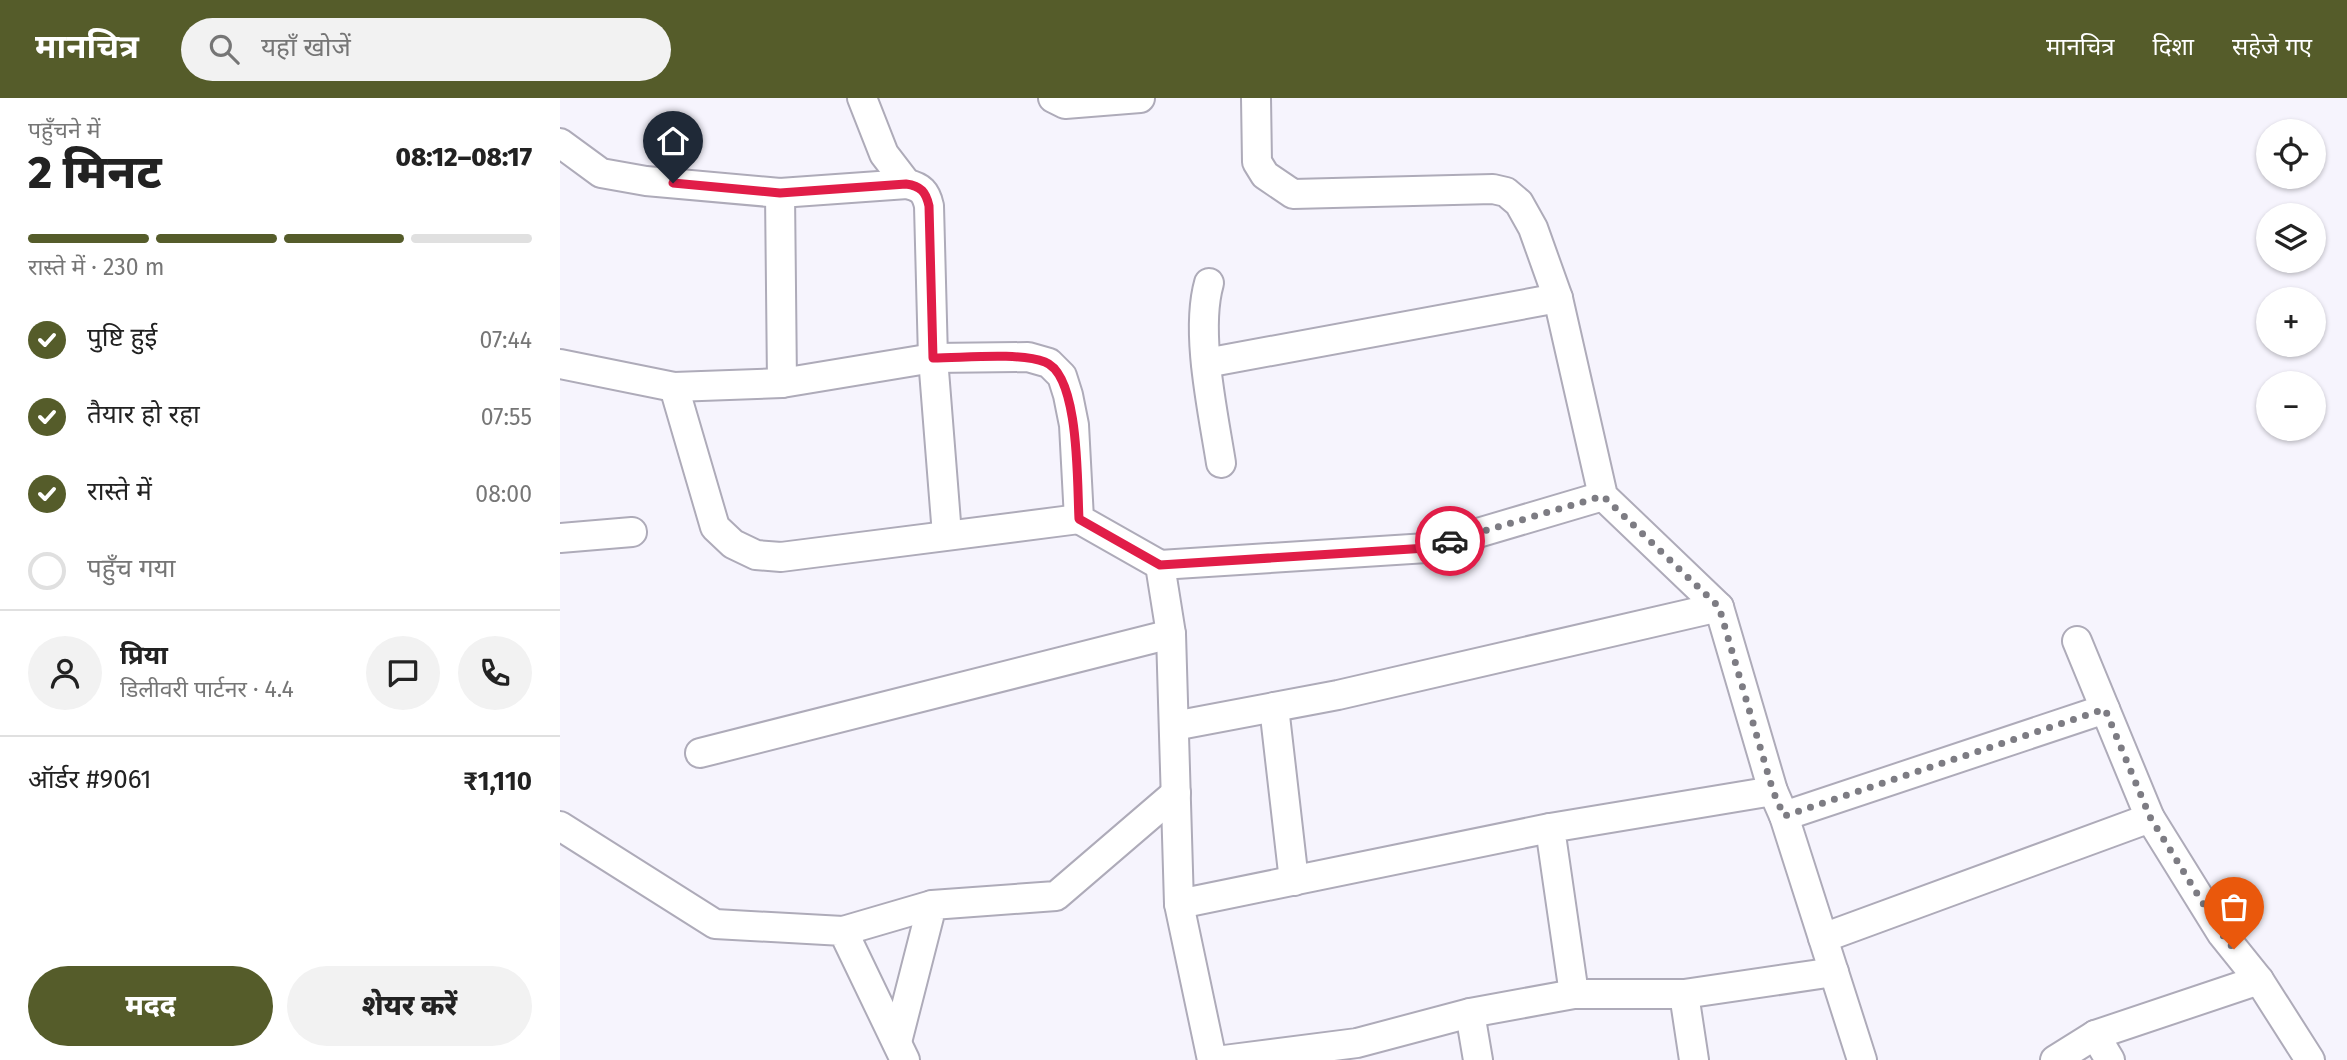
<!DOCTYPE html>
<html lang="hi">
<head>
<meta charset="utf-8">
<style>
	:root { --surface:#fff; --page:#f2f2f2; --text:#222; --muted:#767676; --line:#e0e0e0; --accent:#555c2a }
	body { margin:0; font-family:"Fira Sans","Noto Sans Devanagari",sans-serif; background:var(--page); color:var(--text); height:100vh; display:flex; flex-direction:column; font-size:26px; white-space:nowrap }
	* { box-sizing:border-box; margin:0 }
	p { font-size:23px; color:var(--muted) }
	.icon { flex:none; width:38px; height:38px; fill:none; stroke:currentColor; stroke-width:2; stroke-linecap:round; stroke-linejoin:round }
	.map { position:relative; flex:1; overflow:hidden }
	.details { display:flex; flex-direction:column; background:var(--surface); width:560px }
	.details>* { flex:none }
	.controls { position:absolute; left:1696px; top:21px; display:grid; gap:14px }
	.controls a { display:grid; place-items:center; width:70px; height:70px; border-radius:50%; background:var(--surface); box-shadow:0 2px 5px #0004; font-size:35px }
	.pin { position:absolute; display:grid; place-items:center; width:60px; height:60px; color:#fff; margin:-72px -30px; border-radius:50% 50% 50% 0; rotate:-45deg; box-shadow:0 0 7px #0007 }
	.pin .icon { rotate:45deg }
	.courier { position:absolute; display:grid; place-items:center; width:70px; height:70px; margin:-35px; border:5px solid #e11d48; border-radius:50%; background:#fff; color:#222; box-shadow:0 2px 9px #0007 }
	.overview em { font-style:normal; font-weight:800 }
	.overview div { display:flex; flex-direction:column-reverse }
	.overview { display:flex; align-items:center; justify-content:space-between; height:119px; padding:0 28px }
	h1 { font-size:46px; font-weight:800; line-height:52px }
	.bar { display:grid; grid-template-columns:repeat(4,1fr); gap:10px 7px; align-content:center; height:84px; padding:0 28px }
	.bar i { height:9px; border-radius:5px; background:var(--line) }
	.bar .on { background:var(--accent) }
	.bar p { grid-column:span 4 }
	.line { display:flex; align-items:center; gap:18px; padding:0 28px; border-top:2px solid var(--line) }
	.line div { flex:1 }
	.round { display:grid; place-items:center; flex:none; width:74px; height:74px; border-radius:37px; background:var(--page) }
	ol { padding:0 28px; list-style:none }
	li { display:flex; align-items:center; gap:21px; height:77px }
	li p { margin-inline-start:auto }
	li .icon { padding:7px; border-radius:50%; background:var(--accent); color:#fff; stroke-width:4 }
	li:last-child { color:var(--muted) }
	li i { width:38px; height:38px; border:4px solid var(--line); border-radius:50% }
	.action { display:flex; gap:14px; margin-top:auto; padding:14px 28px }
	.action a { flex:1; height:80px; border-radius:42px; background:var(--accent); color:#fff; font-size:28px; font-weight:800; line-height:80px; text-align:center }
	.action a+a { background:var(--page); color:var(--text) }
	header { display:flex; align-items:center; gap:42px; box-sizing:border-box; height:98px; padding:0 35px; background:var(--accent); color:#fff }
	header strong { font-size:33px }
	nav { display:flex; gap:38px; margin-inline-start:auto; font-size:24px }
	.search { width:490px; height:63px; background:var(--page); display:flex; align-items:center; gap:18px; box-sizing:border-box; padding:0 24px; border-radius:38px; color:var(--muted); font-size:26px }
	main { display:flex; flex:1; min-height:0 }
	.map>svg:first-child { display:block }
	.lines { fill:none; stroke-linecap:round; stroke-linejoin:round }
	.street-casing { stroke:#aeabb9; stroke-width:32 }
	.street { stroke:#fff; stroke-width:28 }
	.done { stroke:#7d7c83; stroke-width:7; stroke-dasharray:0 12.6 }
	.route { stroke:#e11d48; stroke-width:9 }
</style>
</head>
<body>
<header>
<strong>मानचित्र</strong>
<div class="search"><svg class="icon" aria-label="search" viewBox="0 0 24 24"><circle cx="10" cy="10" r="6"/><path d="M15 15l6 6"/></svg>यहाँ खोजें</div>
<nav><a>मानचित्र</a><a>दिशा</a><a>सहेजे गए</a></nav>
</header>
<main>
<section class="details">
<div class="overview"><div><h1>2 मिनट</h1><p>पहुँचने में</p></div><em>08:12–08:17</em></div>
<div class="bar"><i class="on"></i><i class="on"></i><i class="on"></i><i></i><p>रास्ते में · 230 m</p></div>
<ol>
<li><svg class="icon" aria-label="check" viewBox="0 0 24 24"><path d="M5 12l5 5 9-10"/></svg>पुष्टि हुई<p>07:44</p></li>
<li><svg class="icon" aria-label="check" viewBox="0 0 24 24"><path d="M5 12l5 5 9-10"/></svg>तैयार हो रहा<p>07:55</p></li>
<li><svg class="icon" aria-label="check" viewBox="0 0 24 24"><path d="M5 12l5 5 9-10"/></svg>रास्ते में<p>08:00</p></li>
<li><i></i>पहुँच गया</li>
</ol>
<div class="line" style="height:126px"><a class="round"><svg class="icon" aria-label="person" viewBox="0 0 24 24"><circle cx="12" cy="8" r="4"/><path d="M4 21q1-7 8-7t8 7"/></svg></a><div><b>प्रिया</b><p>डिलीवरी पार्टनर · 4.4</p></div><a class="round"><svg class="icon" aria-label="chat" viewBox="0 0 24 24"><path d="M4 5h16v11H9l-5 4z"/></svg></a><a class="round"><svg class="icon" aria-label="phone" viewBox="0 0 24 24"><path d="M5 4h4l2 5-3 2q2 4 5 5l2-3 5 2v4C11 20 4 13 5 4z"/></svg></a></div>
<div class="line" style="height:91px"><div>ऑर्डर #9061</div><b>₹1,110</b></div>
<div class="action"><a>मदद</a><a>शेयर करें</a></div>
</section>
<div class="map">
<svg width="1787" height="962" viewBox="0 0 1787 962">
	<rect width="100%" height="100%" fill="#f6f4fd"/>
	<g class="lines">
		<g class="street-casing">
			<g id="street">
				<polyline points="302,0 324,56 347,86"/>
				<polyline points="493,0 505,6 580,0"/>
				<polyline points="696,0 697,64 705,77 733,96 933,91 946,94 959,105 973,130 998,200 1043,398 1159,509 1213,693 1224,718 1302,962"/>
				<path d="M0,45L41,75L86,83L220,95L347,86C361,89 366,94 369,108L373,260L387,437"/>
				<polyline points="220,95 222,285"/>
				<path d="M649,185C635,234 653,314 661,365"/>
				<polyline points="646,265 998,200"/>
				<polyline points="0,266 114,289 222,285 373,260 468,259 489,265 502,278 508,297 514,327 519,421 600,467 611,536 619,806 652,962"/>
				<polyline points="114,289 155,429 173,446 196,457 221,459 519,421"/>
				<polyline points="0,440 72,434"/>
				<polyline points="600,467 867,450 1043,398"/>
				<polyline points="1517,543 1590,720 1662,836 1699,882 1750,962"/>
				<polyline points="714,609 734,783"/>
				<polyline points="614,628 778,597 1159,509"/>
				<polyline points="140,655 611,536"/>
				<polyline points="1224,718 1545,611"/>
				<polyline points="0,728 155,826 283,833 345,962"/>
				<polyline points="619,806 990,730"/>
				<polyline points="283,833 372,807"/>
				<polyline points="1263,840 1590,720"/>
				<polyline points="1014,896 990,730 1213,693"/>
				<polyline points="1124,896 1134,962"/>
				<polyline points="910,915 918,962"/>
				<polyline points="1535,937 1550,962"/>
				<polyline points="337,944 372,807 496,798 616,695"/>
				<polyline points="664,962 797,945 910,915 1014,896 1124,896 1274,874"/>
				<polyline points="1495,962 1535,937 1699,882"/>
			</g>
		</g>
		<use href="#street" class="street"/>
	</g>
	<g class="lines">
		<polyline class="done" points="890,443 1043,398 1159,509 1213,693 1224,718 1545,611 1590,719 1662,836 1674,851"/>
		<path class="route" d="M113,85L220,95L346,86C361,88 366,94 369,108L373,260C404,260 458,254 485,264C520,277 517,387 519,421L600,467L867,450L890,443"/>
	</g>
</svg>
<div class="controls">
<a><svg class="icon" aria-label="locate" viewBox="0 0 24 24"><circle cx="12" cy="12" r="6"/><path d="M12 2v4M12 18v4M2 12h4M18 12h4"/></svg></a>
<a><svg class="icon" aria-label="layers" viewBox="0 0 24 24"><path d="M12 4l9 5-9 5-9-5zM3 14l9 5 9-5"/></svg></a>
<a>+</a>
<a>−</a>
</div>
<div class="pin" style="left:1674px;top:851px;background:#ea580c"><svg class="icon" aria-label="bag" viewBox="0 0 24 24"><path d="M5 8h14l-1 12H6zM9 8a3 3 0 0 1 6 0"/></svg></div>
<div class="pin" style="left:113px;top:85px;background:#1f2937"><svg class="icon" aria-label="home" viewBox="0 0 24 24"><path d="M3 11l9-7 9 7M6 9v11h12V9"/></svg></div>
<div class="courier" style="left:890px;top:443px"><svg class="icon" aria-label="car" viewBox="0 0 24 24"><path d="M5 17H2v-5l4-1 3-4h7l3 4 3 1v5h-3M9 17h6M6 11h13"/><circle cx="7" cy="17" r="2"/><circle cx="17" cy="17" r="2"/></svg></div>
</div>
</main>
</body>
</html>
